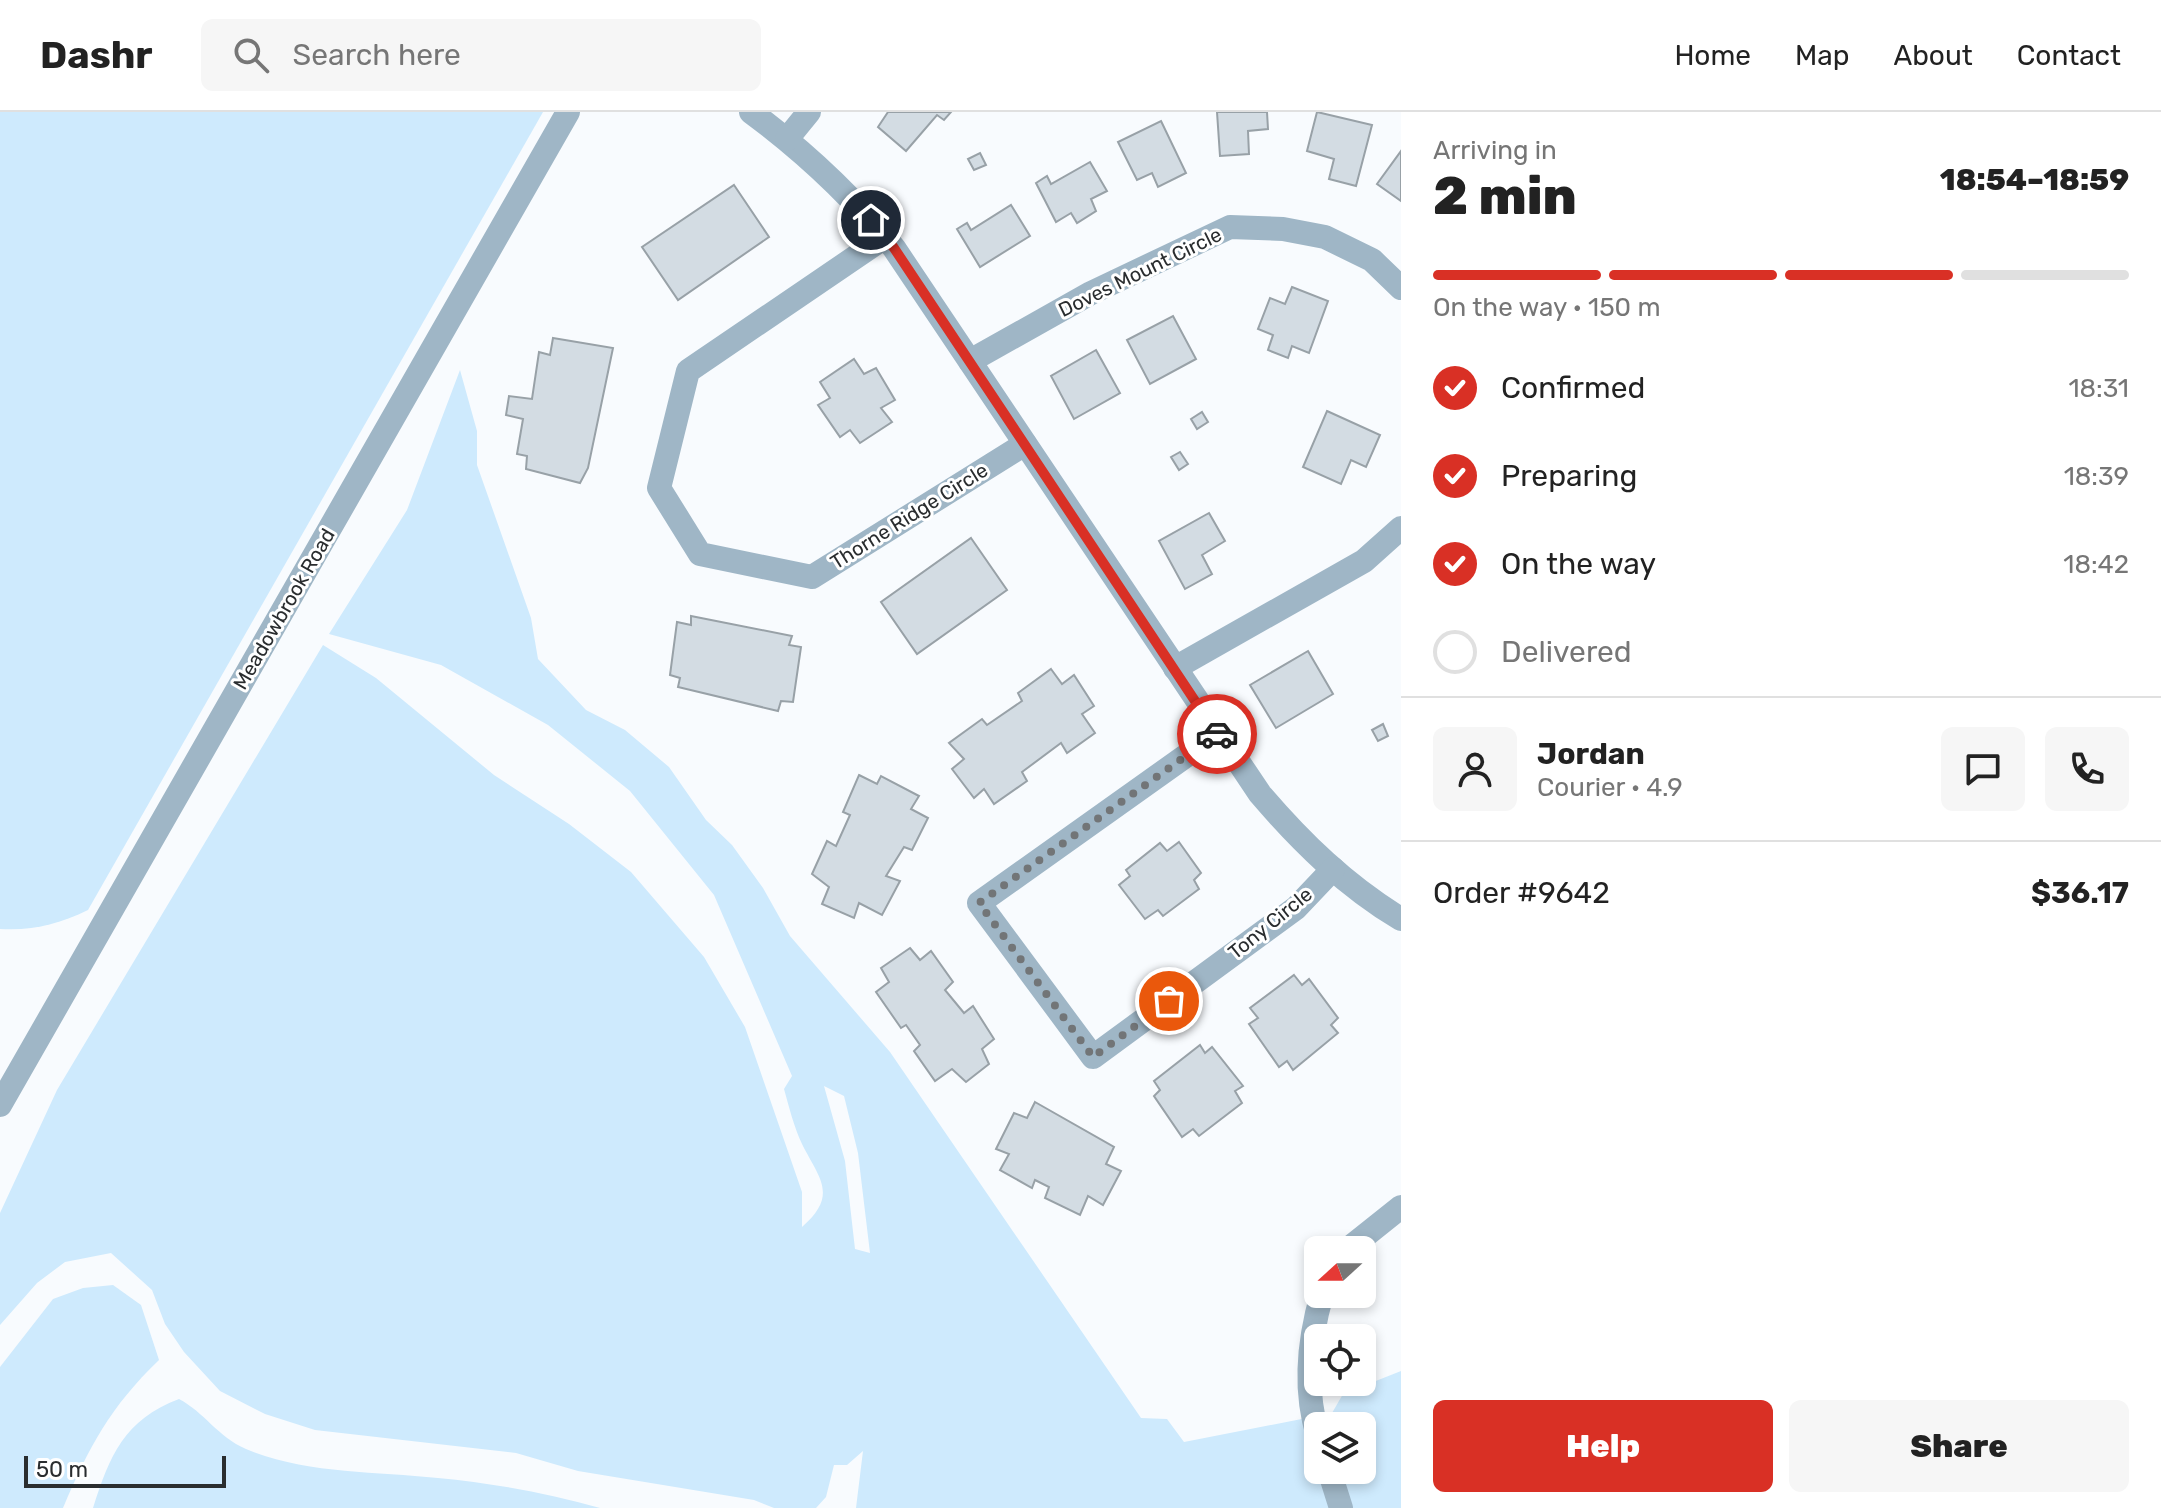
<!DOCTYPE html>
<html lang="en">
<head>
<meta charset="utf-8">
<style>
	:root { --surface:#fff; --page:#f6f6f6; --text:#222; --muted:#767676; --line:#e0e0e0; --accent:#d93025 }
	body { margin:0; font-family:Rubik,sans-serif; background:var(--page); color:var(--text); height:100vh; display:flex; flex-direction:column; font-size:30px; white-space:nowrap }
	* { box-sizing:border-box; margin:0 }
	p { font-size:26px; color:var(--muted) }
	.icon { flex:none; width:44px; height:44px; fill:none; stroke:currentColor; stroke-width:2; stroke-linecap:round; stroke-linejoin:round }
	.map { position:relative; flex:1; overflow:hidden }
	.details { display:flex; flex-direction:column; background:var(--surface); width:760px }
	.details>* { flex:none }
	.needle { width:52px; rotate:249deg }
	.controls { position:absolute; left:1304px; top:1124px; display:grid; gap:16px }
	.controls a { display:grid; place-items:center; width:72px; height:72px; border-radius:12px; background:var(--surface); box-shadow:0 4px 12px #0003; font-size:40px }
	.scale { position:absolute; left:24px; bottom:20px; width:202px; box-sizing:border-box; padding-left:8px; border:4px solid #2a2d2f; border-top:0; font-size:22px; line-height:28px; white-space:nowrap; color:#2a2d2f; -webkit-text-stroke:6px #fff; paint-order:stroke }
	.pin { position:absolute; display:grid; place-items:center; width:68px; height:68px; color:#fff; margin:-34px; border:4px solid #fff; border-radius:50%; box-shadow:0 2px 8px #0007 }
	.courier { position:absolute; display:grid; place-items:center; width:80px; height:80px; margin:-40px; border:6px solid #d93025; border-radius:50%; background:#fff; color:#222; box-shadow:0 2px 10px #0007 }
	.head em { font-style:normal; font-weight:800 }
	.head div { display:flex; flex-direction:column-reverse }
	.head { display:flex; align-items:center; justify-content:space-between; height:136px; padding:0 32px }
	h1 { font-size:52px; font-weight:800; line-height:60px }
	.bar { display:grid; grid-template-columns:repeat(4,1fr); gap:12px 8px; align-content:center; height:96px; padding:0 32px }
	.bar i { height:10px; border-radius:6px; background:var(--line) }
	.bar .on { background:var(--accent) }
	.bar p { grid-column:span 4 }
	.line { display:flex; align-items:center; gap:20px; padding:0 32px; border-top:2px solid var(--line) }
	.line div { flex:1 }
	.round { display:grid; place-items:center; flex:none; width:84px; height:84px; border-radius:12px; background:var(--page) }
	ol { padding:0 32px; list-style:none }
	li { display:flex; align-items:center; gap:24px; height:88px }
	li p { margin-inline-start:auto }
	li .icon { padding:8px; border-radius:50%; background:var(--accent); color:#fff; stroke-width:4 }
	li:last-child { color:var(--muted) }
	li i { width:44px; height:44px; border:4px solid var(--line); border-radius:50% }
	.button { display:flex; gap:16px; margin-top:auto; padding:16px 32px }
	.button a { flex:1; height:92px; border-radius:12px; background:var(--accent); color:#fff; font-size:32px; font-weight:800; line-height:92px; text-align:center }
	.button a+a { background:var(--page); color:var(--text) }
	header { display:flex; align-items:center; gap:48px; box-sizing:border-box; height:112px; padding:0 40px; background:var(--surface); border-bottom:2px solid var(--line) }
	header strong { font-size:38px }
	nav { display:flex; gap:44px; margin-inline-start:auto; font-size:28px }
	.search { width:560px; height:72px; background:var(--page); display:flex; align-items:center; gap:20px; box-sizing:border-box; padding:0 28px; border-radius:12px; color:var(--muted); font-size:30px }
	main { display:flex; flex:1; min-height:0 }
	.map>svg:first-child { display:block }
	.green { fill:#ceeafd; fill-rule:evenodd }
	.building { fill:#d3dce3; stroke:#98a1a7; stroke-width:2 }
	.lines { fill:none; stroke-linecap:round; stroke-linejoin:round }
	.minor { stroke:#9fb6c6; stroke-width:24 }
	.tertiary { stroke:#9fb6c6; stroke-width:24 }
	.done { stroke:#727577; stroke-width:8; stroke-dasharray:0 14.4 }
	.route { stroke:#d93025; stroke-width:10 }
	.labels { text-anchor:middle; stroke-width:6; stroke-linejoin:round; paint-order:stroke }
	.street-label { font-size:20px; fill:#2a2d2f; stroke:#fff }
</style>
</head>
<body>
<header>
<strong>Dashr</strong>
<div class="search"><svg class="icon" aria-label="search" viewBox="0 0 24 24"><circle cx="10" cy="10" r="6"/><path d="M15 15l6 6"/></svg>Search here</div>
<nav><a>Home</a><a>Map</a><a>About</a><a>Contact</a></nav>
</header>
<main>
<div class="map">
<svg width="1401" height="1396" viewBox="0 0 1401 1396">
	<rect width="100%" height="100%" fill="#f8fbfe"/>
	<g class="green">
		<path d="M0,0H543L88,798C59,812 33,819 0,817Z"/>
		<path d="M460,258L477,319V353L531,506L538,547L586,598L625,618L669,655L706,708L732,733L763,776L790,824L890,940L1141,1306L1167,1307L1184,1330L1332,1301L1343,1282L1401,1259V1396H856L863,1339L847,1353H834L826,1385L816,1396H774L754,1388L578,1359L516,1341L315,1318L265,1302L220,1279L184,1240L165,1212L152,1178L111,1141L65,1150L37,1171L0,1213V1101L57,978L323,533L376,566L494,663L569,712L631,760L704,845L745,915L802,1080V1115C839,1083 819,1066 802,1032C794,1015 789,995 784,977L792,964L714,783L630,679L548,613L441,553L329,522L407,398ZM824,974L844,984L858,1041L870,1141L855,1137L845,1049ZM1318,1314H1362V1358H1318Z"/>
		<path d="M113,1173L141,1193L159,1248C110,1295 89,1335 63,1396H0V1255L53,1187L83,1176Z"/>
		<path d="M179,1287C204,1300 218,1325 246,1337C306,1362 374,1359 438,1366C491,1371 548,1381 600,1396H93C110,1343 124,1308 179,1287Z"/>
	</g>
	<g class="building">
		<polygon points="888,0 951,0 944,8 937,3 906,39 878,15"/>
		<polygon points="1217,0 1267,0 1268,17 1248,19 1249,42 1220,44"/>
		<polygon points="1317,0 1372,13 1356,74 1329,67 1334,47 1307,39"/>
		<polygon points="1161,9 1186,61 1158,75 1152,61 1137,68 1118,30"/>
		<polygon points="1401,39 1401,89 1377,72"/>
		<polygon points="980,41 986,53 974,58 968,47"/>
		<polygon points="1090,50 1107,79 1091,87 1096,99 1077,111 1071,101 1056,110 1036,71 1047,64 1051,72"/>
		<polygon points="734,73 769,125 678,188 642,135"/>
		<polygon points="1011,93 1030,124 980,155 957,117 967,111 971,118"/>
		<polygon points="1292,175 1328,189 1309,241 1292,234 1288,246 1268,238 1273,223 1258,217 1270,186 1285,192"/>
		<polygon points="1173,204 1196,247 1150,272 1127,228"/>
		<polygon points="553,226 613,236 588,356 580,371 526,357 527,344 517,342 523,307 506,303 509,284 532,287 539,240 550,243"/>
		<polygon points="1096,238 1120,281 1074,307 1051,264"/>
		<polygon points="854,247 864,262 876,256 895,288 881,296 892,310 860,331 850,318 840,325 818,293 830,286 820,270"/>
		<polygon points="1327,299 1380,323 1366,355 1351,348 1341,372 1303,355"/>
		<polygon points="1202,300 1208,310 1197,317 1191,307"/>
		<polygon points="1180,340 1188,352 1179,358 1171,345"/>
		<polygon points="1209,401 1225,429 1202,443 1212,462 1185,477 1159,429"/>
		<polygon points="971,426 1007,478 917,542 881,490"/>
		<polygon points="691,504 792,524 789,533 801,535 793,590 781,589 778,599 678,575 680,566 670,563 677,510 691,513"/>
		<polygon points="1308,539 1333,582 1276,616 1250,573"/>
		<polygon points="1051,557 1062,572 1074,563 1094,594 1082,602 1095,621 1067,641 1061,631 1022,660 1027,669 994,692 984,677 974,686 952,657 964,647 949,631 982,607 987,613 1022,589 1018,581"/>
		<polygon points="1383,612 1388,624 1378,629 1372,618"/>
		<polygon points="859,663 877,672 881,664 919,684 911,697 928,706 912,738 904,735 886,764 900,769 882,803 859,791 854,806 822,792 829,775 812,762 827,729 836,734 850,703 843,700"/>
		<polygon points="1179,730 1201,761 1194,768 1199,777 1163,804 1158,798 1145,807 1119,773 1130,764 1126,758 1160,731 1167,739"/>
		<polygon points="910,836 920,848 931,839 953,870 945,878 964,901 973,894 994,927 982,937 989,952 966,970 952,957 935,969 914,939 920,933 906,913 901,916 876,880 889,870 881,856"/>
		<polygon points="1294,863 1302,873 1309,867 1338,906 1331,913 1338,921 1293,958 1287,949 1279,955 1249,912 1258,906 1250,896"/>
		<polygon points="1200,933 1205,941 1212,935 1243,974 1235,979 1242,991 1199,1024 1193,1017 1182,1025 1154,984 1160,978 1154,969"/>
		<polygon points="1035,990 1114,1035 1106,1052 1121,1059 1103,1093 1088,1084 1080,1103 1045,1086 1049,1075 1035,1068 1032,1076 1000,1058 1009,1042 996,1037 1014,1001 1027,1006"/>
	</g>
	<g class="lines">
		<g class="minor">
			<path d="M751,0C805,40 852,84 894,136L1260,682C1302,731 1346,774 1401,807"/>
			<polyline points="787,27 809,0"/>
			<polyline points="885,125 688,259 659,376 700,442 812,465 1025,332"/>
			<polyline points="970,249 1091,181 1230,115 1283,117 1325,125 1372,148 1401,176"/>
			<polyline points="1175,556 1364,449 1401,416"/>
			<polyline points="1218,621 979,791 1093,945 1296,796 1333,757"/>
			<polyline points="1347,1138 1401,1095"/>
			<path d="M1318,1324C1304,1278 1309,1227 1322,1182"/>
			<polyline points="1329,1358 1341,1396"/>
		</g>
		<polyline class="tertiary" points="0,993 568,0"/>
	</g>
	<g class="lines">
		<polyline class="done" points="1169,889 1093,945 979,791 1217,622"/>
		<polyline class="route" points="871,108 894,136 1217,622"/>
	</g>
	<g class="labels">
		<g class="street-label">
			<text transform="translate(1140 160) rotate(-26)" y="7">Doves Mount Circle</text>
			<text transform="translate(909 404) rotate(-32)" y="7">Thorne Ridge Circle</text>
			<text transform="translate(284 497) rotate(-60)" y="7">Meadowbrook Road</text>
			<text transform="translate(1270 811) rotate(-39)" y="7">Tony Circle</text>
		</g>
	</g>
</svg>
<div class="controls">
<a><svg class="needle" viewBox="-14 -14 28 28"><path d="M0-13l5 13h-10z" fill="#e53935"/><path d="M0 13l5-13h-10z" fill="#767676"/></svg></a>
<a><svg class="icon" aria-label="locate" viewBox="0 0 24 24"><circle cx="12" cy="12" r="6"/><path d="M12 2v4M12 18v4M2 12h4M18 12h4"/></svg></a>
<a><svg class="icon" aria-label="layers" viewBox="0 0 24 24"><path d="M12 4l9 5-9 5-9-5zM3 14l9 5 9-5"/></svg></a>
</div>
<div class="scale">50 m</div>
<div class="pin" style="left:1169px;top:889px;background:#ea580c"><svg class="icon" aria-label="bag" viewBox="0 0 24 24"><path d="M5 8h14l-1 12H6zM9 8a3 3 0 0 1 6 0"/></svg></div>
<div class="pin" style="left:871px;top:108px;background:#1f2937"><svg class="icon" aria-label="home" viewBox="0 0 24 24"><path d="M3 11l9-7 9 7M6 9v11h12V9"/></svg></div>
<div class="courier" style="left:1217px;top:622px"><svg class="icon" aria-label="car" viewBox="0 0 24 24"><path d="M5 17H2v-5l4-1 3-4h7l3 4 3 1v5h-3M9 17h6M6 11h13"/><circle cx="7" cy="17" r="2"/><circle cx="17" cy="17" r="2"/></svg></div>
</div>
<section class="details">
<div class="head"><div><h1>2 min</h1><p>Arriving in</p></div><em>18:54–18:59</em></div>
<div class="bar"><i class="on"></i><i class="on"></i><i class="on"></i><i></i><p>On the way · 150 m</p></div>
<ol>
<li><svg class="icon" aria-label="check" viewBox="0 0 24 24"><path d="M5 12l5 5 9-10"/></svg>Confirmed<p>18:31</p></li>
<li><svg class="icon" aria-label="check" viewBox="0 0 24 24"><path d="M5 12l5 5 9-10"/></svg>Preparing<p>18:39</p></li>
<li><svg class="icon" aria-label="check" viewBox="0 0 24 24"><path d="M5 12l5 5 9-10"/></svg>On the way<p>18:42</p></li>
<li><i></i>Delivered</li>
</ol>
<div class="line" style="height:144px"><a class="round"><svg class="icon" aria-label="person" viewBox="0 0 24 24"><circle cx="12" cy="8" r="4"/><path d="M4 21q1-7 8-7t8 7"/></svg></a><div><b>Jordan</b><p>Courier · 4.9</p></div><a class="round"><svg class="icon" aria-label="chat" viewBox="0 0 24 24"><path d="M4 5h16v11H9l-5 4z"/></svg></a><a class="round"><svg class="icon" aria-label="phone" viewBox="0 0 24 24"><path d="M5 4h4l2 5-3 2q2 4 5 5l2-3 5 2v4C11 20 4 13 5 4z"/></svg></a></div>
<div class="line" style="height:104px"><div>Order #9642</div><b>$36.17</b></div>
<div class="button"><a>Help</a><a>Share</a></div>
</section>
</main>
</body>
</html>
